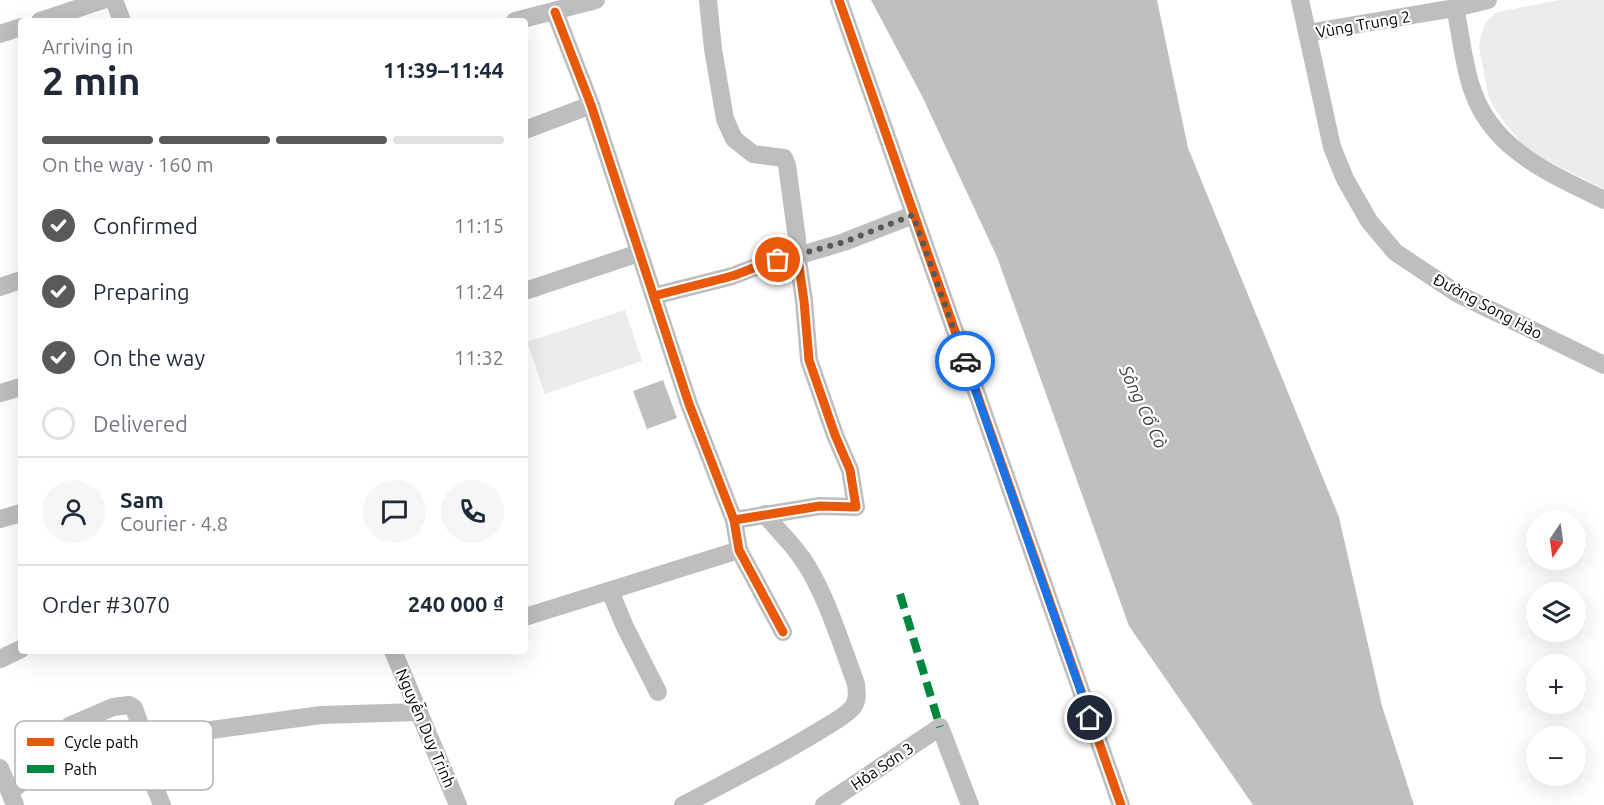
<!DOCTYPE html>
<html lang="en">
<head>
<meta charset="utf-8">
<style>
	:root { --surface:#fff; --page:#f6f6f7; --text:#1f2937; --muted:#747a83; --line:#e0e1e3; --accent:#595959 }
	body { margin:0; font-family:Ubuntu,sans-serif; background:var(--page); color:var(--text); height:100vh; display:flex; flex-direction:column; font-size:22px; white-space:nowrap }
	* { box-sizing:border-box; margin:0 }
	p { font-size:20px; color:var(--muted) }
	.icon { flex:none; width:33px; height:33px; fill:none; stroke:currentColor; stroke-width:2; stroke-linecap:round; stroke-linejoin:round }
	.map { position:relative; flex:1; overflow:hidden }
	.panel { position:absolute; left:18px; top:18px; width:510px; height:636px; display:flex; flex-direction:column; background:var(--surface); border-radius:6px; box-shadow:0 6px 24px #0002 }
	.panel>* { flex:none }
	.needle { width:39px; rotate:193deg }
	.tools { position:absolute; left:1526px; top:510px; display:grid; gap:12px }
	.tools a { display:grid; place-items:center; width:60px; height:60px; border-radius:50%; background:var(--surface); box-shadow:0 6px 24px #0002; font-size:30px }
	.pin { position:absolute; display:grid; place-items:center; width:51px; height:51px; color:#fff; margin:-26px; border:3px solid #fff; border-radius:50%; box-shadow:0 2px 6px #0007 }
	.courier { position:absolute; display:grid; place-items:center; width:60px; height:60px; margin:-30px; border:4px solid #1a73e8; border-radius:50%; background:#fff; color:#222; box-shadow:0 2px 8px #0007 }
	.headline em { font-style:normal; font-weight:700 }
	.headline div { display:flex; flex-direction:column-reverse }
	.headline { display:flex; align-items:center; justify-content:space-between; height:102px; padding:0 24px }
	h1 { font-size:39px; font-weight:700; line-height:45px }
	.bar { display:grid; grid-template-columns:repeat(4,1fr); gap:9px 6px; align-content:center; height:72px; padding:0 24px }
	.bar i { height:8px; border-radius:4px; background:var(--line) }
	.bar .active { background:var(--accent) }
	.bar p { grid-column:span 4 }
	.line { display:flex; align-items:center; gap:15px; padding:0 24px; border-top:2px solid var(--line) }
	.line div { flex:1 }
	.round { display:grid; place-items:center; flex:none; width:63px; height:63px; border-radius:32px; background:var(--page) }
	ol { padding:0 24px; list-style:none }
	li { display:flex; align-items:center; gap:18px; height:66px }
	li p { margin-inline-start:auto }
	li .icon { padding:6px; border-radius:50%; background:var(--accent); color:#fff; stroke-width:4 }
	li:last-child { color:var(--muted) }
	li i { width:33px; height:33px; border:3px solid var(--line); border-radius:50% }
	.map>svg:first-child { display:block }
	.green { fill:#ececec }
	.water { fill:#bfbfbf }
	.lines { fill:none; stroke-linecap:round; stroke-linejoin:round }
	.minor { stroke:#bebebe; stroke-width:18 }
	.quiet { stroke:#00873e; stroke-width:8; stroke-dasharray:15 8; stroke-linecap:butt }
	.cycleway-casing { stroke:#fff; stroke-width:13 }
	.cycleway { stroke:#e8590c; stroke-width:9 }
	.done { stroke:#595959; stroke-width:6; stroke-dasharray:0 10.8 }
	.route { stroke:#1a73e8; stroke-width:8 }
	.labels { text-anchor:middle; stroke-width:4.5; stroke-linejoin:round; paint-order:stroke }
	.street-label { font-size:16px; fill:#000; stroke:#fff }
	.water-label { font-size:18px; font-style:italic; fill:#444; stroke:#fff }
	.key { fill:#fff; stroke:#b2b2b2; stroke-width:1.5 }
	.key-label { font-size:16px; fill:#000 }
</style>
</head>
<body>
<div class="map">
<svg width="1604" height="805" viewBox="0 0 1604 805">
	<rect width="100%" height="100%" fill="#fff"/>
	<g class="green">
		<polygon points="1560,0 1604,0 1604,189 1527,150 1500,117 1489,98 1479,47 1481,35 1486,22 1497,12"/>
		<polygon points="625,310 642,361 545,394 527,342"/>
	</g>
	<g class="water">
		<polygon points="871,0 1157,0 1188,148 1339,517 1382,706 1414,805 1253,805 1129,626 997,257 922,96"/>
		<polygon points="663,380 677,418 647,429 633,391"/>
	</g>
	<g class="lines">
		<g class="minor">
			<polyline points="114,0 122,21"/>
			<polyline points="708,0 713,49 725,119 734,139 753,154 784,158 787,165 797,239 797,247 787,259"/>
			<polyline points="839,0 1121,805"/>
			<polyline points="1300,0 1332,147 1345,179 1369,221 1395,252 1458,294 1604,365"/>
			<path d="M1455,8C1461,34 1463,63 1472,89C1492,150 1551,174 1604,200"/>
			<polyline points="555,12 591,105 689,404 734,520 739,550 783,632"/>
			<polyline points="40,21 103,0"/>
			<polyline points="515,21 596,0"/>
			<polyline points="1307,33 1455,8 1488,0"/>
			<polyline points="0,34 21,27"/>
			<polyline points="525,130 591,105"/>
			<polyline points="787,259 844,242 913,215"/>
			<polyline points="0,287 21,280"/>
			<polyline points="525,291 639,253"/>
			<path d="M654,296C680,289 706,283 732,276C751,270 775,256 795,260L799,266L804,301L809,360L835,435L850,470L856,507L820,506L734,520"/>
			<polyline points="0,393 21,387"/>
			<polyline points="0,519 21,513"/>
			<polyline points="610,591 625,627 658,692"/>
			<polyline points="525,617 739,550"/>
			<polyline points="393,651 458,805"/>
			<polyline points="0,659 21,649"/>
			<polyline points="145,739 152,780 162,805"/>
			<polyline points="0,768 15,805"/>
			<polyline points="11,791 55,754 59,747 59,737 69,726 113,707 129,705 134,708 145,739 321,715 419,712"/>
			<path d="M683,805C729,781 775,758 819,731C830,724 845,717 853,707C858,700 857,692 856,684C842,646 823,584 798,553C788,539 775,528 765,514"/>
			<polyline points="824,805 940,727 970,805"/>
		</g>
		<polyline class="quiet" points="900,594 940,727"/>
		<g class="cycleway-casing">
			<g id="cycleway">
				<polyline points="839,0 1121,805"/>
				<polyline points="555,12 591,105 689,404 734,520 739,550 783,632"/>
				<path d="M654,296C680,289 706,283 732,276C751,270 775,256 795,260L799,266L804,301L809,360L835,435L850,470L856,507L820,506L734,520"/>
			</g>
		</g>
		<use href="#cycleway" class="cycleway"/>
	</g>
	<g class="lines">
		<polyline class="done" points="778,260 844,242 913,215 965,361"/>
		<polyline class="route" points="965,361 1090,718"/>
	</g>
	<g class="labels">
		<g class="street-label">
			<text transform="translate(1363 24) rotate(-10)" y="6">Vùng Trung 2</text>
			<text transform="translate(1488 306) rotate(28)" y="6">Đường Song Hào</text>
			<text transform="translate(426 728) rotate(67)" y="6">Nguyễn Duy Trinh</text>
			<text transform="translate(882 766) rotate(-34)" y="6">Hỏa Sơn 3</text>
		</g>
		<g class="water-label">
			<text transform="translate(1143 407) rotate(65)" y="6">Sông Cổ Cò</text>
		</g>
	</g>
	<rect x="15" y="721" width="198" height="69" rx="9" class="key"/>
	<rect x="27" y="738" width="27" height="8" fill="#e8590c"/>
	<rect x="27" y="765" width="27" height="8" fill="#00873e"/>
	<g class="key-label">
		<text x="64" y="748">Cycle path</text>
		<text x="64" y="775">Path</text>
	</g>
</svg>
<div class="tools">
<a><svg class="needle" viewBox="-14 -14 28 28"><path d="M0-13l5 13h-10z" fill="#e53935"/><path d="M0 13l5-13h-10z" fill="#747a83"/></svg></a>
<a><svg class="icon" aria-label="layers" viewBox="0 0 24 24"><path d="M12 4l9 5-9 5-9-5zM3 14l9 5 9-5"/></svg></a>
<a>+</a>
<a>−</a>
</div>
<div class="pin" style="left:778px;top:260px;background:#ea580c"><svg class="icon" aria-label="bag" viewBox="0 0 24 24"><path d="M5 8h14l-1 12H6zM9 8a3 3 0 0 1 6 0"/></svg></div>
<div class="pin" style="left:1090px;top:718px;background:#1f2937"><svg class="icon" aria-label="home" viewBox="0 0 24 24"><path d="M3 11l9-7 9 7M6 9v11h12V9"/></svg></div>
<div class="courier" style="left:965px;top:361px"><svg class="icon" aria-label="car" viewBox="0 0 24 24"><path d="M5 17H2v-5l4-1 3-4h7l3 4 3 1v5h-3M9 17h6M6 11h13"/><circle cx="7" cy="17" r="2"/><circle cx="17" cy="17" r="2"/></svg></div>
<section class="panel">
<div class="headline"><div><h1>2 min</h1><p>Arriving in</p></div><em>11:39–11:44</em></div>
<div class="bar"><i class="active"></i><i class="active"></i><i class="active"></i><i></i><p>On the way · 160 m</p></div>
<ol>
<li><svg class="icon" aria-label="check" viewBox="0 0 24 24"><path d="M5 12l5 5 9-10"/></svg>Confirmed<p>11:15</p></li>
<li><svg class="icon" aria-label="check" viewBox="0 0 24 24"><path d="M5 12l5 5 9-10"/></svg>Preparing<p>11:24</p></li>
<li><svg class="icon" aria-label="check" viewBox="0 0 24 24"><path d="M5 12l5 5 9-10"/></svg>On the way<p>11:32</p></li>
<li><i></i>Delivered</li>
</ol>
<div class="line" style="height:108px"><a class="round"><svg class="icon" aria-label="person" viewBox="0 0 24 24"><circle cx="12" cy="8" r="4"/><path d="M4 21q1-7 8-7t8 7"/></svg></a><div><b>Sam</b><p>Courier · 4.8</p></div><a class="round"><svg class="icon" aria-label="chat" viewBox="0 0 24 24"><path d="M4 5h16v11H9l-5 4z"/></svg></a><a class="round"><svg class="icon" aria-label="phone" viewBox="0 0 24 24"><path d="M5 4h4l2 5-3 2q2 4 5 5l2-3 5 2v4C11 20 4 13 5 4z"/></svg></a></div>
<div class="line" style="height:78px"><div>Order #3070</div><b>240 000 ₫</b></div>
</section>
</div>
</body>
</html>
